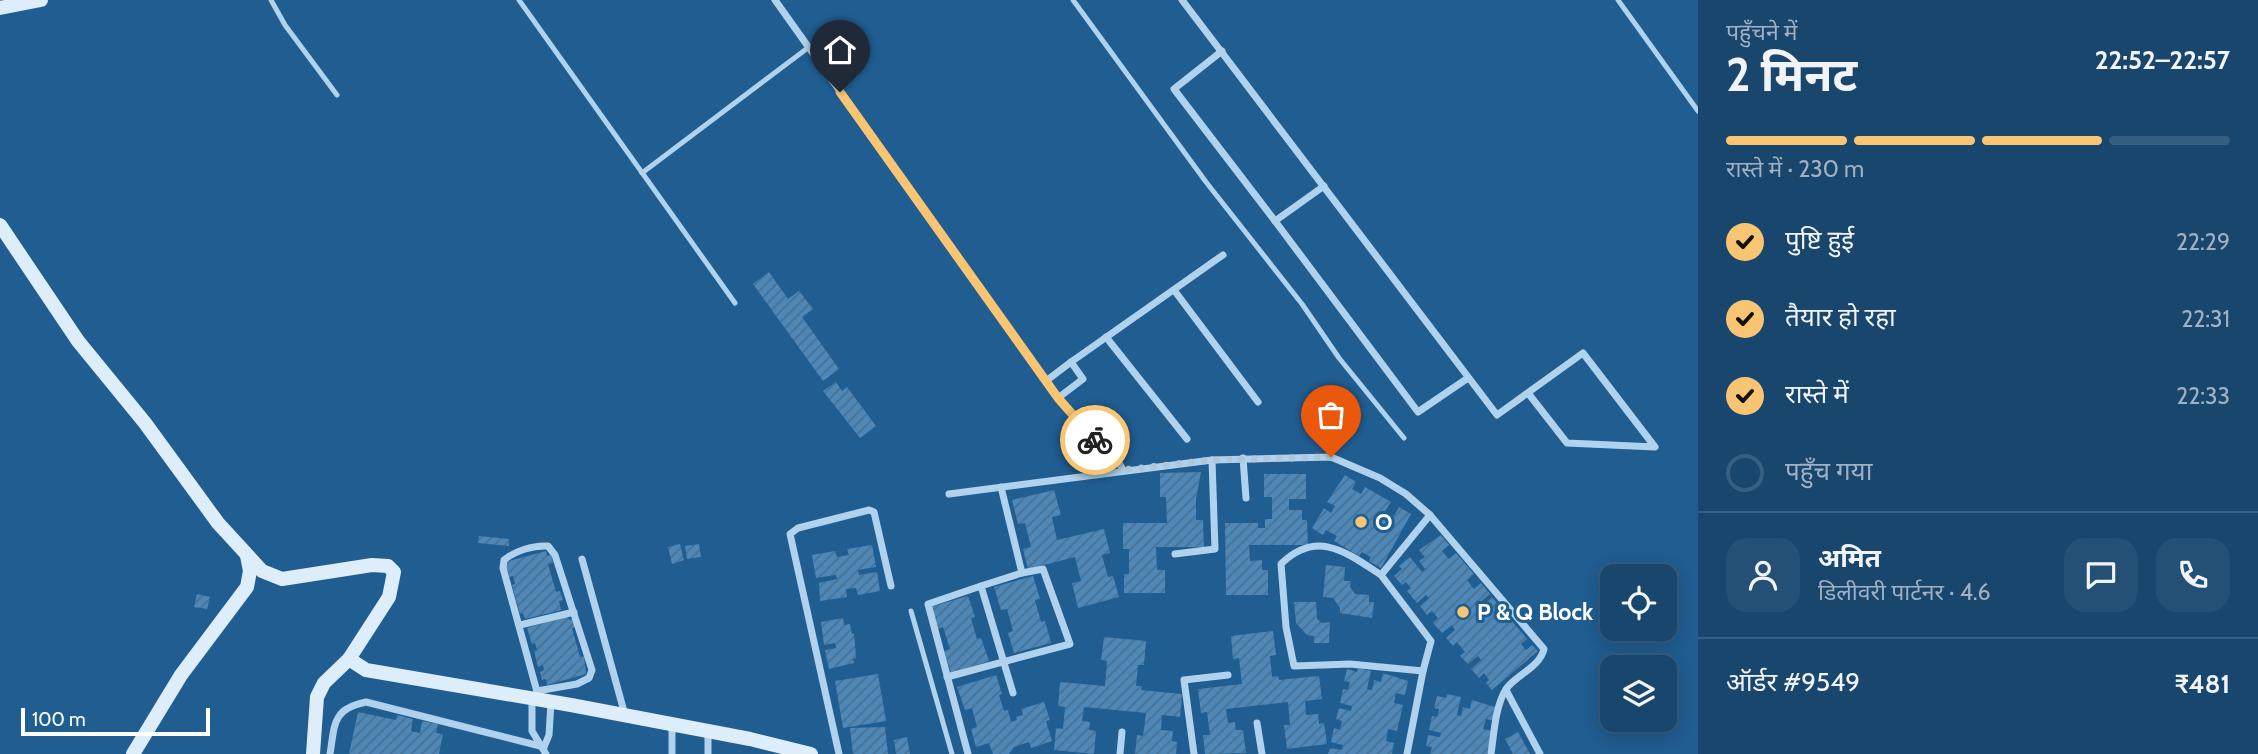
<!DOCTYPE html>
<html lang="hi">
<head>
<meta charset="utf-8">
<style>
	:root { --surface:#18466d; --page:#255075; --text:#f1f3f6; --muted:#9fb1c2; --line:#365e80; --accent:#fac573 }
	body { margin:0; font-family:Cabin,"Noto Sans Devanagari",sans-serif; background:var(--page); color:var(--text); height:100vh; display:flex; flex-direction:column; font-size:26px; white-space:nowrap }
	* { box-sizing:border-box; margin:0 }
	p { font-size:23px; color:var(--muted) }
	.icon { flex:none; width:38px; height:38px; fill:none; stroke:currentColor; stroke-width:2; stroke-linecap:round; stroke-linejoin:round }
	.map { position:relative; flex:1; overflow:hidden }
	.drawer { display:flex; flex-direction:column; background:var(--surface); width:560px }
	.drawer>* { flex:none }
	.fabs { position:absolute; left:1600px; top:564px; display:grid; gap:14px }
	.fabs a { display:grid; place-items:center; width:77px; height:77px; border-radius:14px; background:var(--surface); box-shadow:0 4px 18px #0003,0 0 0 2px var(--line); font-size:35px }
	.scale { position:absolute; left:21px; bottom:18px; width:189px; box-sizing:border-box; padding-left:7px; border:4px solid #fff; border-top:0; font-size:19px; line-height:24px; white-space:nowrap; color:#fff; -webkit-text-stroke:5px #205d91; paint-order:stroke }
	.pin { position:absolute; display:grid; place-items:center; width:60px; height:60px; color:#fff; margin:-72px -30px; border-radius:50% 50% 50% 0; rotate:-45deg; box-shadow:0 0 7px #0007 }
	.pin .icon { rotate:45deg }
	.courier { position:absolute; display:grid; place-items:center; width:70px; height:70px; margin:-35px; border:5px solid #fac573; border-radius:50%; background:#fff; color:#222; box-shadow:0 2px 9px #0007 }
	.overview em { font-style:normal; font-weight:700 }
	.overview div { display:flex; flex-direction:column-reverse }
	.overview { display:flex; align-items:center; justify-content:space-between; height:119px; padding:0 28px }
	h1 { font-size:46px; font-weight:700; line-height:52px }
	.bar { display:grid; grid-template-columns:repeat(4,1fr); gap:10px 7px; align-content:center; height:84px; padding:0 28px }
	.bar i { height:9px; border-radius:5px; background:var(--line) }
	.bar .active { background:var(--accent) }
	.bar p { grid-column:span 4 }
	.line { display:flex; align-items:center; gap:18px; padding:0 28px; border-top:2px solid var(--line) }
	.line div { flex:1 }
	.round { display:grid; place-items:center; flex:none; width:74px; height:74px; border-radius:21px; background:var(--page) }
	ol { padding:0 28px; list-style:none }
	li { display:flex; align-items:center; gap:21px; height:77px }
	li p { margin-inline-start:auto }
	li .icon { padding:7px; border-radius:50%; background:var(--accent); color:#111; stroke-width:4 }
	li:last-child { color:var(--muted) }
	li i { width:38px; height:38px; border:4px solid var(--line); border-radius:50% }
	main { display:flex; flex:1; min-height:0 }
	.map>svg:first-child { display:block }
	.building { fill:url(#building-hatch) }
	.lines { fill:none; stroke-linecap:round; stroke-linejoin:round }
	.lane { stroke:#b1d2ed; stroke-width:5 }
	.street { stroke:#b1d2ed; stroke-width:7 }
	.secondary { stroke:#deedfa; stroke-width:14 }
	.done { stroke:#b1c6d8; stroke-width:7; stroke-dasharray:0 12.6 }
	.route { stroke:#fac573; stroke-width:9 }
	.poi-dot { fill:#fac573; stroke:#205d91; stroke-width:2.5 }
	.labels { text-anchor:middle; stroke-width:6; stroke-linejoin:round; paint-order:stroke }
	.poi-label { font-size:23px; font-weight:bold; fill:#fff; stroke:#205d91; text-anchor:start }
</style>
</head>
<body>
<main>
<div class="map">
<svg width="1698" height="754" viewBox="0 0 1698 754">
	<defs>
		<pattern id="building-hatch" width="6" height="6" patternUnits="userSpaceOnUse" patternTransform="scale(1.75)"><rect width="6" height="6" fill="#4d88b9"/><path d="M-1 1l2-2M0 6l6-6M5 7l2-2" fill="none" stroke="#4d708d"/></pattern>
	</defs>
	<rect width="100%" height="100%" fill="#205d91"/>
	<g class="building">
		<polygon points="769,272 788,299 799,291 813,309 802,317 839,369 823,381 753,284"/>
		<polygon points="836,382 842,391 847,387 876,426 860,438 823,391"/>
		<polygon points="1201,472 1196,499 1196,520 1203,520 1204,547 1156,547 1157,570 1165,570 1165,593 1124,593 1124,574 1129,574 1129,549 1123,549 1123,523 1167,523 1166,497 1160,497 1160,473"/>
		<polygon points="1264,474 1306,474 1306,499 1289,499 1289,510 1302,510 1302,520 1307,520 1308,545 1249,545 1250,561 1262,560 1262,570 1268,570 1268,595 1226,595 1225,523 1258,523 1258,528 1265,528 1265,519 1272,519 1272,497 1264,497"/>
		<polygon points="1345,475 1356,482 1352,489 1361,494 1365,487 1391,502 1385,511 1394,516 1399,507 1411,514 1381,568 1369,561 1371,557 1362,552 1359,556 1334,541 1337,536 1326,530 1323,535 1312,528 1324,508 1331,513 1335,506 1327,502"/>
		<polygon points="1054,490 1061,515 1052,517 1057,540 1104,529 1110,553 1102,555 1108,577 1113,576 1119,597 1078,608 1072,583 1081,581 1075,557 1028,569 1023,549 1031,547 1025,523 1018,524 1012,500"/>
		<polygon points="1441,535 1449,545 1442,551 1449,559 1456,553 1474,574 1467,580 1474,589 1481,583 1490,594 1478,604 1481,607 1492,597 1500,607 1493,612 1499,619 1506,614 1527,639 1521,644 1526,650 1532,645 1538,651 1492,690 1486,683 1489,680 1484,673 1479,678 1471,669 1481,660 1478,656 1468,664 1460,656 1465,652 1457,642 1453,646 1446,638 1455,630 1452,625 1442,633 1433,623 1438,618 1432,611 1427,615 1420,606 1429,598 1426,595 1417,603 1407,591 1411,588 1406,582 1402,585 1394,576 1402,569 1399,566 1410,557 1422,572 1425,569 1419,561 1425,557 1419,550"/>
		<polygon points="479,536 509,539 509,546 478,543"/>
		<polygon points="680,544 684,560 672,564 668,547"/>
		<polygon points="699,544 701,557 687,559 685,546"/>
		<polygon points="872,545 876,567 858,570 859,575 877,572 880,591 858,595 856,588 846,589 847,597 820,601 819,583 837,579 836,575 816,578 812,555 835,551 837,557 849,555 847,549"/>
		<polygon points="546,551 547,556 551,555 553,563 548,564 556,592 560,591 563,600 559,601 561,610 525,619 523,613 520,614 512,585 515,584 513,576 509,577 505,562"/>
		<polygon points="1326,565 1345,567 1344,581 1351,581 1350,587 1355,594 1369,595 1369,602 1374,602 1372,618 1340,613 1340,608 1333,598 1323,597"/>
		<polygon points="1033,576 1040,599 1035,600 1041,622 1045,621 1051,643 1014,653 1008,633 1013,631 1007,609 1001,610 994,587"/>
		<polygon points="197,594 210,597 207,609 194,607"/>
		<polygon points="968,596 975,617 971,618 977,639 981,638 989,661 951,673 944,651 950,649 943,627 937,629 930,607"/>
		<polygon points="1294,602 1316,602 1317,619 1322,623 1330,622 1329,643 1314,643 1314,636 1307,635 1296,623"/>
		<polygon points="568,616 569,620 573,619 576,627 572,628 580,657 584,656 586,674 547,685 546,679 542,680 540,672 544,670 543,665 538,667 534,651 537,650 535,643 532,644 527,628"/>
		<polygon points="843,618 844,625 850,624 852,634 854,633 856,658 853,659 854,663 829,669 825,650 836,648 835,643 824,645 821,622"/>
		<polygon points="1273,631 1276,655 1270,656 1272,677 1278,676 1279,680 1319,676 1322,699 1305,701 1306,715 1318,714 1319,724 1324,723 1327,744 1287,749 1284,725 1290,725 1288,702 1226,709 1228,723 1235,722 1236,730 1243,730 1246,753 1205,754 1203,735 1210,735 1207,712 1201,713 1198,689 1242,684 1239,658 1233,659 1231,636"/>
		<polygon points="1104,637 1146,641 1144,665 1138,665 1136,686 1142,686 1141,690 1182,694 1180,717 1162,715 1161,730 1173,731 1172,741 1177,742 1176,754 1135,754 1137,735 1143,736 1146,713 1084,707 1082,721 1090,722 1089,730 1096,731 1094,754 1054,750 1056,728 1063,729 1065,707 1058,706 1060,682 1105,686 1107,661 1101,660"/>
		<polygon points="1358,668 1371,671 1367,689 1372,690 1374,680 1381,682 1383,673 1408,681 1405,695 1396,693 1394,703 1403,705 1397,731 1388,729 1386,741 1394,743 1392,754 1328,754 1330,748 1342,750 1343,745 1331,742 1334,728 1340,730 1342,721 1336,719 1339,708 1351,711 1352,706 1340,703 1343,689 1348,690 1350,682 1344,681 1347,669 1357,672"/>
		<polygon points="878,674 886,721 843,728 835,681"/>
		<polygon points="996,675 1002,694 999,695 1004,711 1008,710 1011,722 1017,720 1016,717 1023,715 1021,709 1044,702 1050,720 1046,721 1052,741 1031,748 1029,742 1014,747 1009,754 993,754 989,743 976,747 971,729 977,727 972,708 965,710 957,687"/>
		<polygon points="1447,694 1461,697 1457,715 1461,716 1463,707 1470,709 1472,700 1498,708 1495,721 1486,719 1483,729 1493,731 1487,754 1430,754 1432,747 1426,746 1428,735 1440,737 1441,733 1429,730 1432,716 1437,717 1439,709 1434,708 1437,696 1446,698"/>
		<polygon points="358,712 396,720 397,715 413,719 411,731 420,733 422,721 438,724 436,733 443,734 439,754 349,754"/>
		<polygon points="885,727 888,754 853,754 850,728"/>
		<polygon points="1518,732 1530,754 1513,754 1505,739"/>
		<polygon points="907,737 910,754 896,754 894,740"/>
	</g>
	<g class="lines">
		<g class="lane">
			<polyline points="271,0 285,25 337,95"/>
			<polyline points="519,0 735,303"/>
			<polyline points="1073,0 1206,182 1302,304 1339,358 1404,438"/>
			<polyline points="1618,0 1698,111"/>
			<polyline points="642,173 809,47"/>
			<polyline points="911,611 952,754"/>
		</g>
		<g class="street">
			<polyline points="775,0 1058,398 1101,447"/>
			<polyline points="1182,0 1497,415 1583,353 1655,447 1567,443 1528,393"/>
			<polyline points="1222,51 1174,89 1275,221 1324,186"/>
			<polyline points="1275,221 1418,412 1468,378"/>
			<polyline points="1174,290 1258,402"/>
			<polyline points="1106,337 1187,439"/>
			<polyline points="1046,381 1071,362"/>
			<polyline points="1058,398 1083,379 1071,362 1223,255"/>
			<polyline points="1243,458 1246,498"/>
			<polyline points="1110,471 1099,453 1101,447 1110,447 1123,470"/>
			<polyline points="1001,487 1022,573 981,586 1013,693"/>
			<path d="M949,494L1212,460L1331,457L1380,478L1406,494L1430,515L1381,575C1346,552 1317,529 1281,564L1286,627L1294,666L1350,664L1423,671L1431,641L1381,575"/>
			<path d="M1430,515L1544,649C1540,667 1516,675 1506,689C1495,707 1494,734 1491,754"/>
			<polyline points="1175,554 1215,549 1212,460"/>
			<polyline points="582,559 625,715"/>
			<polyline points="520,625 574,612"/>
			<polyline points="947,677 1070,644 1043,569 1022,573"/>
			<polyline points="1506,690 1540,754"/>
			<path d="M537,691L577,684L589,678L592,670L555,555L548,546C533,545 515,551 504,560L503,568L539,699"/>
			<polyline points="532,699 532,731 546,754"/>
			<polyline points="1257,723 1262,754"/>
			<polyline points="672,724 672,754"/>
			<polyline points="708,731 708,754"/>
			<polyline points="544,747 549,735 551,702"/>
			<path d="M330,754C335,724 332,709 366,702L544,747"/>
			<polyline points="839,754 790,534 798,528 869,510 874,512 891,586"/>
			<polyline points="968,754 928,604 981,586"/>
			<polyline points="1120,754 1122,732"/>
			<polyline points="1194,754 1184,680 1228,675"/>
			<polyline points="1407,754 1423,671"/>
		</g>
		<g class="secondary">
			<polyline points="0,8 41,0"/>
			<polyline points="0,225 78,341 145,423 218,523 262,571 282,579 372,565 388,566 394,572 389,597 349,659 366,670 571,705 750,739 811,754"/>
			<polyline points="133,754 181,675 247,587 250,571 247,556"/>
			<polyline points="313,754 317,697 324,683 349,659"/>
		</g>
	</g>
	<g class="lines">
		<polyline class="done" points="1095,440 1101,447 1110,447 1123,470 1212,460 1331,457"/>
		<polyline class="route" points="840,92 1058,398 1095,440"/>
	</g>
	<g class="poi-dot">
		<circle cx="1361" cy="522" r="7"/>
		<circle cx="1463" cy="612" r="7"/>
	</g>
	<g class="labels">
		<g class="poi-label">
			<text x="1375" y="530">O</text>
			<text x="1477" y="620">P &amp; Q Block</text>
		</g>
	</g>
</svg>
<div class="fabs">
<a><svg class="icon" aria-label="locate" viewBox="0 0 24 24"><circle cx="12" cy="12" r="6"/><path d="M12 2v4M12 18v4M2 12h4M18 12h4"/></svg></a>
<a><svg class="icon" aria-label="layers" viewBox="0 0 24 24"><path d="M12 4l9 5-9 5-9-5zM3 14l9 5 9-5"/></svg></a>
</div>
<div class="scale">100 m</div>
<div class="pin" style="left:1331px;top:457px;background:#ea580c"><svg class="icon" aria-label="bag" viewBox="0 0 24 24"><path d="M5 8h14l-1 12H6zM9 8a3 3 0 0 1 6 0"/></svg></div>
<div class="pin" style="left:840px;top:92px;background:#1f2937"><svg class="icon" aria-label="home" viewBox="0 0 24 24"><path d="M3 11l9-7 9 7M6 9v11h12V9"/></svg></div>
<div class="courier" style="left:1095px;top:440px"><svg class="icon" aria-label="bike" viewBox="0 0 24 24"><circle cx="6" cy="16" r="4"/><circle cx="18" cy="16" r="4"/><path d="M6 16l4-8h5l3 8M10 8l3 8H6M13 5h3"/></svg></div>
</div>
<section class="drawer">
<div class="overview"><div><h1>2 मिनट</h1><p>पहुँचने में</p></div><em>22:52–22:57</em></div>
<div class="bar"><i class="active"></i><i class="active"></i><i class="active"></i><i></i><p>रास्ते में · 230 m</p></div>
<ol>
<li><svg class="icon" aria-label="check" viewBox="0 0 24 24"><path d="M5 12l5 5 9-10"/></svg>पुष्टि हुई<p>22:29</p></li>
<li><svg class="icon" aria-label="check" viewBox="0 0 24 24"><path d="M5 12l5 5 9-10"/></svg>तैयार हो रहा<p>22:31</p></li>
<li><svg class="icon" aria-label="check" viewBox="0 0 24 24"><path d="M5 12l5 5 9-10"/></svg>रास्ते में<p>22:33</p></li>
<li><i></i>पहुँच गया</li>
</ol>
<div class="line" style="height:126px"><a class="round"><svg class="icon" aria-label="person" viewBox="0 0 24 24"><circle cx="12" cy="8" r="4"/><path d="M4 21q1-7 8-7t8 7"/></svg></a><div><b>अमित</b><p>डिलीवरी पार्टनर · 4.6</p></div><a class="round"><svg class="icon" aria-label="chat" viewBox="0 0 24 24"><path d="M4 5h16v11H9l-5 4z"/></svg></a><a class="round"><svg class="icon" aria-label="phone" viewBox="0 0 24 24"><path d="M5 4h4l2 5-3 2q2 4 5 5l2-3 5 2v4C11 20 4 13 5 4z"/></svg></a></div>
<div class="line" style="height:91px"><div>ऑर्डर #9549</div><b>₹481</b></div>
</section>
</main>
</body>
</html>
